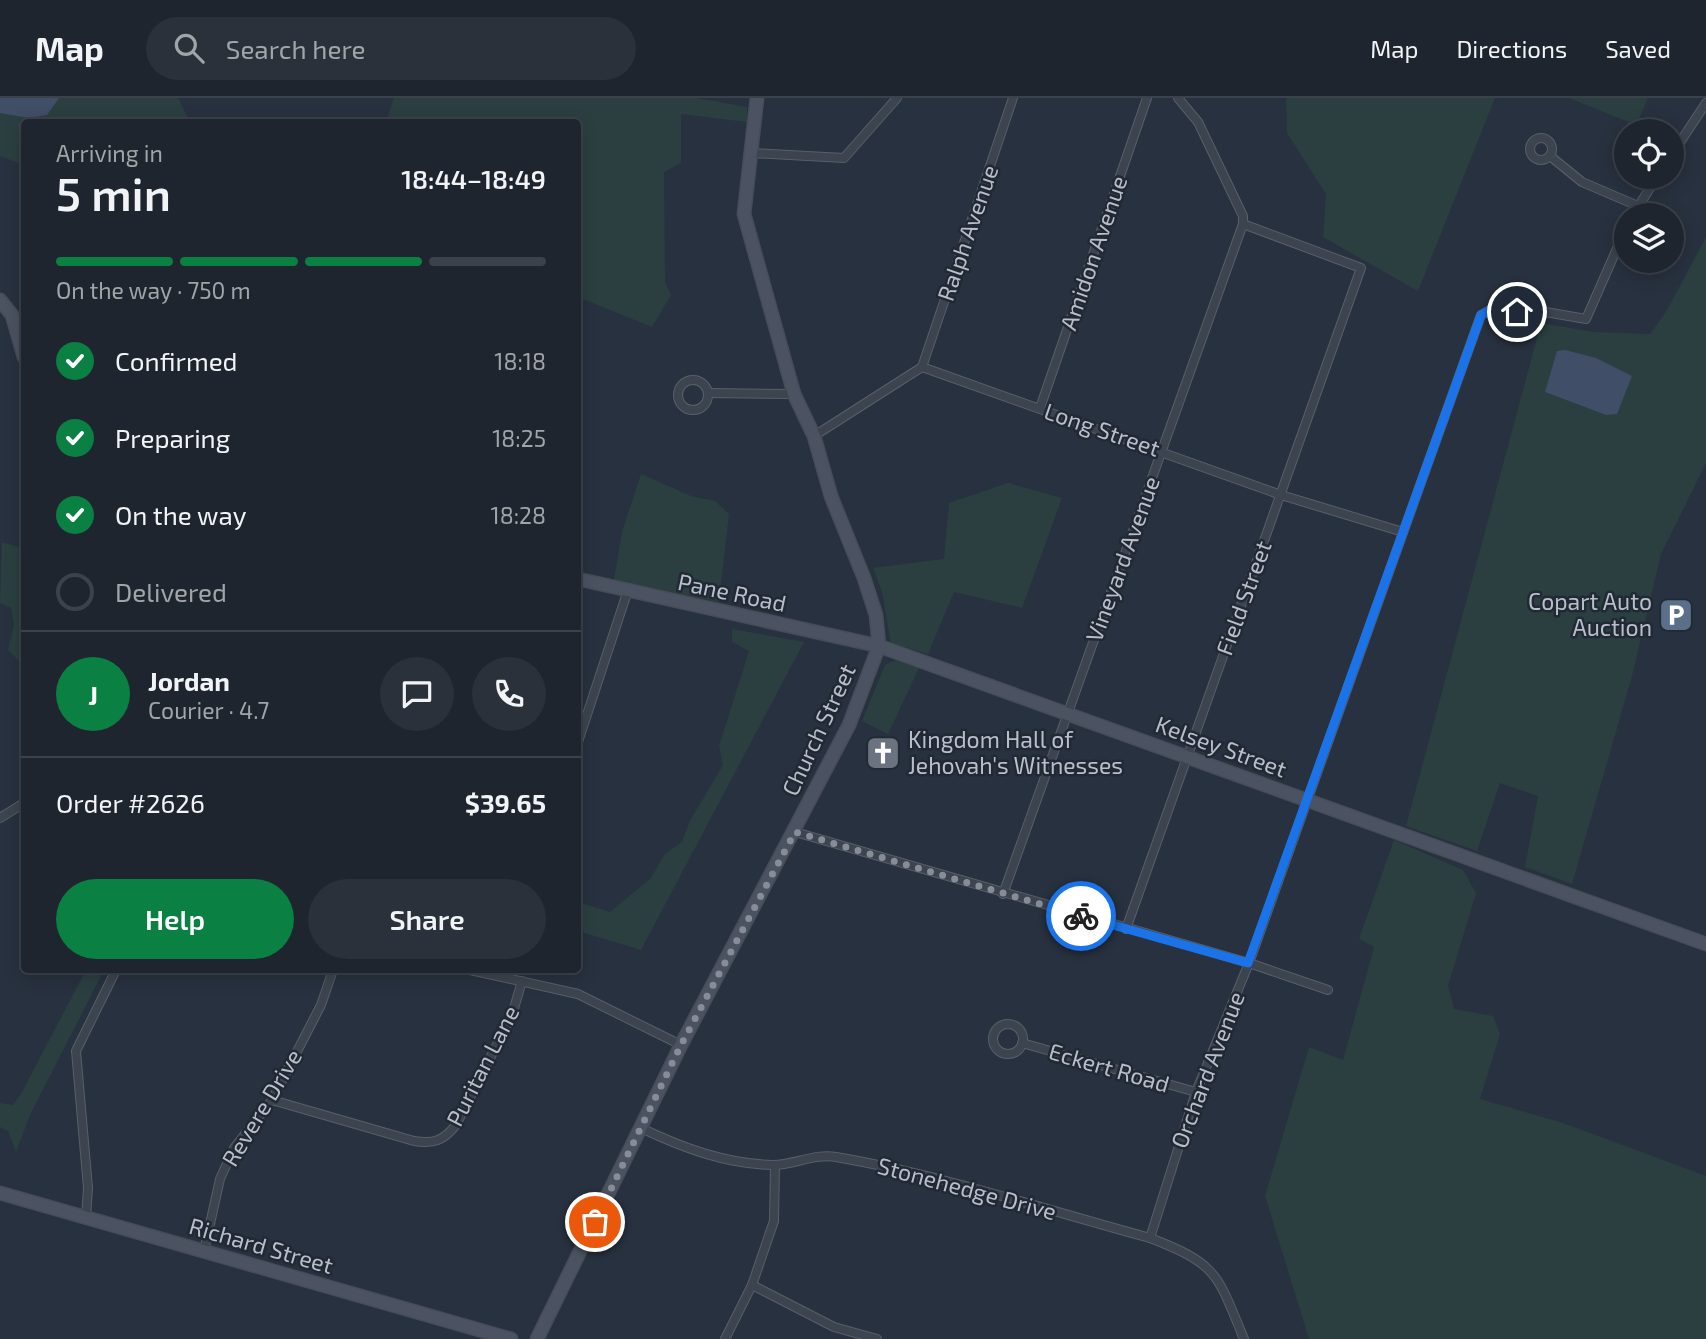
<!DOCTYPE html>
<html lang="en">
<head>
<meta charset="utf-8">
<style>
	:root { --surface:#1e252f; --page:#2b313b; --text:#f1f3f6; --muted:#a1a5aa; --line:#3c424b; --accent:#0b8043 }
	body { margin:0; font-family:"Exo 2",sans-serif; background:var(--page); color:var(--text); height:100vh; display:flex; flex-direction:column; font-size:26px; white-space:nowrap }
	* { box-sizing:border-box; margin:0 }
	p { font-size:23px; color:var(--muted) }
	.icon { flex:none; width:38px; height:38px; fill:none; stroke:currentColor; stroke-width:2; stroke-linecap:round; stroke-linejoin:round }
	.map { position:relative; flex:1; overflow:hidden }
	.drawer { position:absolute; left:21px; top:21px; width:560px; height:854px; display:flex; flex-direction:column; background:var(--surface); border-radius:7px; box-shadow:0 4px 18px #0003,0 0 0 2px var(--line) }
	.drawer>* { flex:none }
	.fabs { position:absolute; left:1614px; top:21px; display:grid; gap:14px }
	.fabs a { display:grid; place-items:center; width:70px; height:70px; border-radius:50%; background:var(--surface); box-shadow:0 4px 18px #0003,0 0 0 2px var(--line); font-size:35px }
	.pin { position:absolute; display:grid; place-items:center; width:60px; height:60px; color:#fff; margin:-30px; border:4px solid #fff; border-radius:50%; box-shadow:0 2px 7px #0007 }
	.courier { position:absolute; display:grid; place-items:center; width:70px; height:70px; margin:-35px; border:5px solid #1a73e8; border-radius:50%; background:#fff; color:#222; box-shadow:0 2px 9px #0007 }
	.headline em { font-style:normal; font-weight:600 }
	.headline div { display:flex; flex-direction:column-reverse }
	.headline { display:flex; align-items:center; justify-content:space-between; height:119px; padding:0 35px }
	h1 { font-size:46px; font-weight:600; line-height:52px }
	.bar { display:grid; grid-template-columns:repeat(4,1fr); gap:10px 7px; align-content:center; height:84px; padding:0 35px }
	.bar i { height:9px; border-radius:5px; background:var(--line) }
	.bar .active { background:var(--accent) }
	.bar p { grid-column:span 4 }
	.line { display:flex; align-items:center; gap:18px; padding:0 35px; border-top:2px solid var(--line) }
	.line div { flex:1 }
	.round { display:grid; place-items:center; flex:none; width:74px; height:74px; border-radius:37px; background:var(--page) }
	ol { padding:0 35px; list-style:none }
	li { display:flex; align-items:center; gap:21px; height:77px }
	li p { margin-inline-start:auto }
	li .icon { padding:7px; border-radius:50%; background:var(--accent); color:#fff; stroke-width:4 }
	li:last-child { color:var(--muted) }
	li i { width:38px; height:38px; border:4px solid var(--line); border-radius:50% }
	.cta { display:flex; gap:14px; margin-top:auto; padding:14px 35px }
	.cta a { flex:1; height:80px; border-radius:42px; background:var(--accent); color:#fff; font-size:28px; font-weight:600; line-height:80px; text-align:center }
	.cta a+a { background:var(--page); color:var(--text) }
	header { display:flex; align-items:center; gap:42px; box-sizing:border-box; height:98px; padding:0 35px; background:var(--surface); border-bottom:2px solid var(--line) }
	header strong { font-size:33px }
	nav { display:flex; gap:38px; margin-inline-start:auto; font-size:24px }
	.search { width:490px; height:63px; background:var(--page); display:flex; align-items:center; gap:18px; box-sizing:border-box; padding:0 24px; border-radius:38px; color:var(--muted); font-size:26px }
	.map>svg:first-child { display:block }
	.green { fill:#2b3f41 }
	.water { fill:#404e67 }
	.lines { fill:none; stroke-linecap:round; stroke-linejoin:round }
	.street-casing { stroke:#575f6a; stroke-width:10 }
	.secondary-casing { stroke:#464d58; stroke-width:15 }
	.street { stroke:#3c444f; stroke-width:8 }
	.secondary { stroke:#4b5362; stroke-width:12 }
	.done { stroke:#868d99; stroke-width:7; stroke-dasharray:0 12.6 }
	.route { stroke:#1a73e8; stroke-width:9 }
	.labels { text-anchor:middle; stroke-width:5; stroke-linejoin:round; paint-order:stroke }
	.street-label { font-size:23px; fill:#b9bfca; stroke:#212935 }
	.poi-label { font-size:23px; fill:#b9bfca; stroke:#212935; text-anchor:end }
</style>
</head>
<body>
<header>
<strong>Map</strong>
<div class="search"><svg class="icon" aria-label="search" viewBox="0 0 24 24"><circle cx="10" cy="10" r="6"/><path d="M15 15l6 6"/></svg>Search here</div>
<nav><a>Map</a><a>Directions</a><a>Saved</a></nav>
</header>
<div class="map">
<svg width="1706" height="1241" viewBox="0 0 1706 1241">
	<rect width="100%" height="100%" fill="#28313f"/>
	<g class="green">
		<polygon points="0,0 178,0 190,24 24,24 24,67 0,58"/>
		<polygon points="394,0 696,0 747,9 747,24 681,16 681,65 664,74 665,184 671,197 652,229 578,199 578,24 386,24"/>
		<polygon points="1286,0 1495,0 1418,193 1323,139 1326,96 1287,35"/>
		<polygon points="1569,0 1648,0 1636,27"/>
		<polygon points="1706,139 1706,365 1661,456 1632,578 1572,786 1525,769 1538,698 1500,685 1477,753 1406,728 1541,225 1593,234 1650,236 1666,214"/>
		<polygon points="641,376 691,398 715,403 729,416 719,504 614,482 622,434"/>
		<polygon points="1008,385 1062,400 1022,510 954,494 928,556 891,545 882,494 873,470 944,461 949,405"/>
		<polygon points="2,444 24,451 24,568 8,552 14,527 11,510 0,505"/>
		<polygon points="732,531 804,544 641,852 578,833 578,804 610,814 650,781 665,756 682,744 690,723 723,667 719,648 749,553 732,544"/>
		<polygon points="896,562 919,570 888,636 862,623 885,567"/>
		<polygon points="1394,742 1463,772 1476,795 1448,888 1454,911 1493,918 1500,936 1480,1001 1563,1025 1706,1078 1706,1241 1309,1241 1265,1098 1309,949 1343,962 1374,849 1359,841"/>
		<polygon points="86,872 104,872 30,1017 16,1054 8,1033 0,1029 0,1005 13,1007 22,994"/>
	</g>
	<g class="water">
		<polygon points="0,0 59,0 47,17 29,20 0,15"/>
		<polygon points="1565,252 1596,260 1632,278 1617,316 1606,317 1545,294 1557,253"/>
	</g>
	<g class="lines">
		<g class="street-casing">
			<g id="street">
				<circle cx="1541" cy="51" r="11"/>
				<polyline points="751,55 844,60 897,0"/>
				<polyline points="1550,58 1582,84 1638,108"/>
				<polyline points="1671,58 1706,5"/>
				<polyline points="1633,117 1657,79"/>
				<polyline points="922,269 1013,0"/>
				<circle cx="693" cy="297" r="15"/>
				<polyline points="708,295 794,296"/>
				<polyline points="1040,310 1147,0"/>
				<polyline points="814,338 922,269 1281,397 1403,434"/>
				<polyline points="578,644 627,495"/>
				<polyline points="0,720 24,705"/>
				<polyline points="795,734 1249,865 1328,892"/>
				<polyline points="1003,796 1243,126"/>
				<polyline points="1126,831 1361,170 1243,126 1243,118 1198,24 1178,0"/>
				<polyline points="470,872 578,896 681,947"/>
				<circle cx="1008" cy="941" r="15"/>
				<polyline points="1022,945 1196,994"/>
				<path d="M272,1002L414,1043C434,1046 443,1043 456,1027L512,917L522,883"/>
				<path d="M641,1030C683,1050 726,1066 773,1067C794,1067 815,1055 836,1059C942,1077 1046,1112 1150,1140C1218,1166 1217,1176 1244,1241"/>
				<polyline points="86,1119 88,1090 76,953 116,872"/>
				<polyline points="1150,1140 1196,994 1249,865 1481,217 1490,212 1534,212 1586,221 1626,130"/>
				<polyline points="204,1153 220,1081 234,1050 272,1002 321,907 333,872"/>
				<polyline points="752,1187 834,1229 877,1241"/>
				<polyline points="725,1241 752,1187 774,1123 775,1067"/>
			</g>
		</g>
		<g class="secondary-casing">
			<g id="secondary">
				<polyline points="0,202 12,217 24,259"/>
				<polyline points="578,481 879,548 1706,846"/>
				<polyline points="0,1095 511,1241"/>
				<polyline points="537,1241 681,947 849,627 879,548 876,517 864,480 831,398 814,338 794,296 744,116 757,0"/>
			</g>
		</g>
		<use href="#street" class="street"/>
		<use href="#secondary" class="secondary"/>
	</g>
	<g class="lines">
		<polyline class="done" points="595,1124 681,947 795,734 1081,818"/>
		<polyline class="route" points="1081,818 1248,865 1481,217 1490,212 1517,214"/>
	</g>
	<defs>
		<g id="parking-square" transform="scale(1.75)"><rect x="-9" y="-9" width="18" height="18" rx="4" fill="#5c6f8a" stroke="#212935"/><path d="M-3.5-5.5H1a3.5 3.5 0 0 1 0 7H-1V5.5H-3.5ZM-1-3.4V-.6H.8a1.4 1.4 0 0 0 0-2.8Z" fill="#fff"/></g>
		<g id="church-square" transform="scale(1.75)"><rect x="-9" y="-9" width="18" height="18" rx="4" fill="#6b7280" stroke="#212935"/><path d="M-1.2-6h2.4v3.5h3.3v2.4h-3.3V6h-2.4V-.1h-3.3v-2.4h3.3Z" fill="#fff"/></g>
	</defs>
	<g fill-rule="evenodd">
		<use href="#parking-square" x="1676" y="517"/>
		<use href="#church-square" x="883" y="655"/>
	</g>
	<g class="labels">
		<g class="street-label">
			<text transform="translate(968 135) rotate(-71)" y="8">Ralph Avenue</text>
			<text transform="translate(1094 155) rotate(-71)" y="8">Amidon Avenue</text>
			<text transform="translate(1102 332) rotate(19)" y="8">Long Street</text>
			<text transform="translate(1123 461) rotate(-70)" y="8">Vineyard Avenue</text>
			<text transform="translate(732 495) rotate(12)" y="8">Pane Road</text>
			<text transform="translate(1244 500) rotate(-70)" y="8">Field Street</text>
			<text transform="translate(819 632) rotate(-65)" y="8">Church Street</text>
			<text transform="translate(1221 649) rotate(20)" y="8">Kelsey Street</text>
			<text transform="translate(483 968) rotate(-63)" y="8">Puritan Lane</text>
			<text transform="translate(1109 970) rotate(16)" y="8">Eckert Road</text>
			<text transform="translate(1208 972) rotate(-69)" y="8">Orchard Avenue</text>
			<text transform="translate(262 1010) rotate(-59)" y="8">Revere Drive</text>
			<text transform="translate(967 1091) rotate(15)" y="8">Stonehedge Drive</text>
			<text transform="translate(261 1148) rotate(16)" y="8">Richard Street</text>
		</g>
		<g class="poi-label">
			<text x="1652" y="512">Copart Auto<tspan x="1652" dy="26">Auction</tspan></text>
			<text x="908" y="650" text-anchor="start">Kingdom Hall of<tspan x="908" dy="26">Jehovah's Witnesses</tspan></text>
		</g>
	</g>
</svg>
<div class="fabs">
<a><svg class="icon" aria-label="locate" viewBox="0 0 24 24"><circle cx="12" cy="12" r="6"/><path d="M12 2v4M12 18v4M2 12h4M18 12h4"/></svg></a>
<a><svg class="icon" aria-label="layers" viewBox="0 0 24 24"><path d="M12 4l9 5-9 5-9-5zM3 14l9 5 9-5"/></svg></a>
</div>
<div class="pin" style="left:595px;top:1124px;background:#ea580c"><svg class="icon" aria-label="bag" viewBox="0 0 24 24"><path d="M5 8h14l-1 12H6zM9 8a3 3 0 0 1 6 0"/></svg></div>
<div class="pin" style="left:1517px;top:214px;background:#1f2937"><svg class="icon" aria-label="home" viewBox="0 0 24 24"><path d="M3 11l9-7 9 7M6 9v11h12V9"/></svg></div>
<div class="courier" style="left:1081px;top:818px"><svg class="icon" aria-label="bike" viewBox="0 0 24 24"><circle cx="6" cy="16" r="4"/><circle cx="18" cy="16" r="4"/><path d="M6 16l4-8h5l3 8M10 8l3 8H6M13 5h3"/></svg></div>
<section class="drawer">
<div class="headline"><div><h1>5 min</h1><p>Arriving in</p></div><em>18:44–18:49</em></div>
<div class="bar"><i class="active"></i><i class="active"></i><i class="active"></i><i></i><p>On the way · 750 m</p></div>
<ol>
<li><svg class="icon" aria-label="check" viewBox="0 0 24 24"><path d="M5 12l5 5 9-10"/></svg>Confirmed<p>18:18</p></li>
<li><svg class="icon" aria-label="check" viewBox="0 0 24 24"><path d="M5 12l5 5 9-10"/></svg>Preparing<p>18:25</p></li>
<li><svg class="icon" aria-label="check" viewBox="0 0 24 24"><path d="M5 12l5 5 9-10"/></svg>On the way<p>18:28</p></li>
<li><i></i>Delivered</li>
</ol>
<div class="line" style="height:126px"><b class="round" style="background:var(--accent);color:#fff">J</b><div><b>Jordan</b><p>Courier · 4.7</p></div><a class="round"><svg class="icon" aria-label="chat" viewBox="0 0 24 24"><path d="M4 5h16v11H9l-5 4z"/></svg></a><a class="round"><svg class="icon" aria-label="phone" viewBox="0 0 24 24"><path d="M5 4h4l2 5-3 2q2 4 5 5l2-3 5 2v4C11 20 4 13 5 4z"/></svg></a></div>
<div class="line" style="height:91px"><div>Order #2626</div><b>$39.65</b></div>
<div class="cta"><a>Help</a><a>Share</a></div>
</section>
</div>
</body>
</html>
